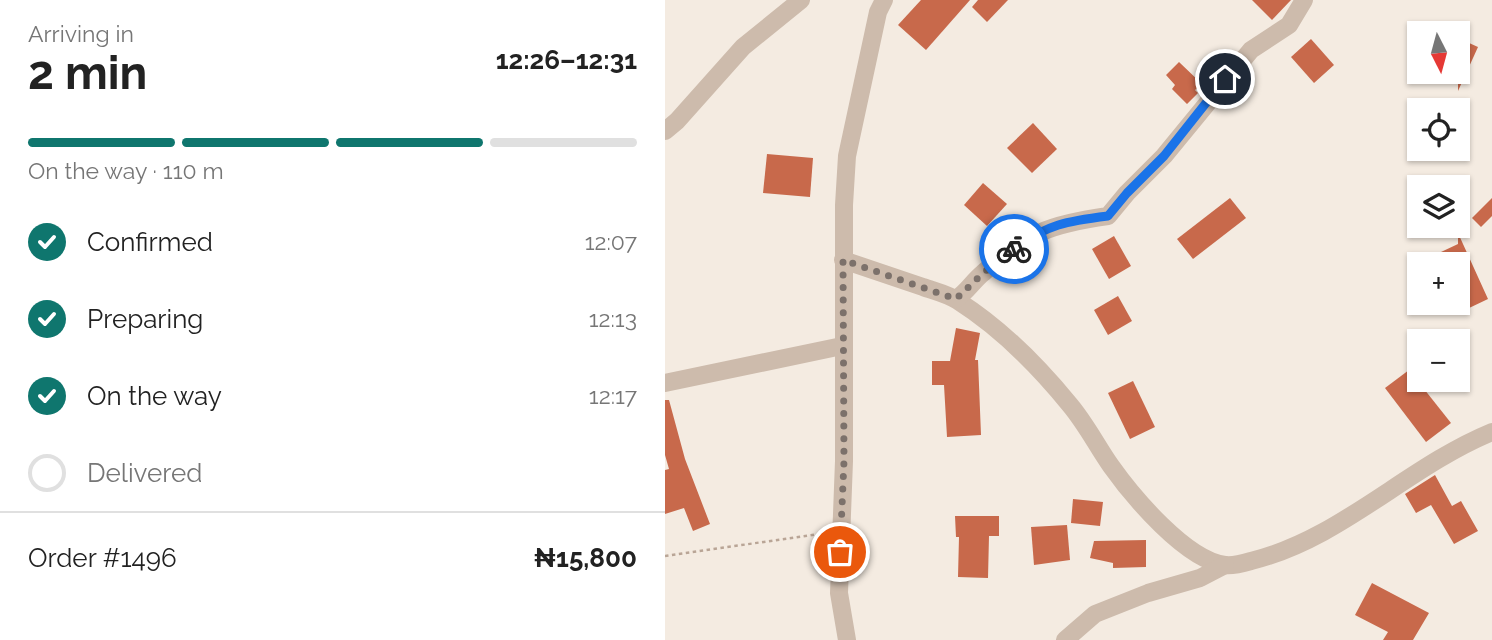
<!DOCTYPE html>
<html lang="en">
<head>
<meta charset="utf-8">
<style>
	:root { --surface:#fff; --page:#f6f6f6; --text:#222; --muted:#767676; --line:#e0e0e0; --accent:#0f766e }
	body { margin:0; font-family:Raleway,sans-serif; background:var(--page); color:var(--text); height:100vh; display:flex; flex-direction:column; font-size:26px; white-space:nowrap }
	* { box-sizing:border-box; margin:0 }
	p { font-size:23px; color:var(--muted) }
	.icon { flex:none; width:38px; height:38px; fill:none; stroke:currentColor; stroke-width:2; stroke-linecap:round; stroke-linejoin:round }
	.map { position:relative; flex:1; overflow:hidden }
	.sheet { display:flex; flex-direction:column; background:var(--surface); width:665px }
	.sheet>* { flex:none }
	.needle { width:46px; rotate:174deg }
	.fabs { position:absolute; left:742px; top:21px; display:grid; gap:14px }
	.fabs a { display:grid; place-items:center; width:63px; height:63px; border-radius:0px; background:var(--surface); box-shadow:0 2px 5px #0004; font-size:35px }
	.pin { position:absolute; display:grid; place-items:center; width:60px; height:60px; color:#fff; margin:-30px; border:4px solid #fff; border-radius:50%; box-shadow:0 2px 7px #0007 }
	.courier { position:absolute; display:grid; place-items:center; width:70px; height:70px; margin:-35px; border:5px solid #1a73e8; border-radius:50%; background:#fff; color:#222; box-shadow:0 2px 9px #0007 }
	.headline em { font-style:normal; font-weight:700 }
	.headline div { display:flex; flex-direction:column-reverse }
	.headline { display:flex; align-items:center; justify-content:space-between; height:119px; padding:0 28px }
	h1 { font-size:46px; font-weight:700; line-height:52px }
	.bar { display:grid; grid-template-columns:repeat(4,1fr); gap:10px 7px; align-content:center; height:84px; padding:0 28px }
	.bar i { height:9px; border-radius:5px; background:var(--line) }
	.bar .active { background:var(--accent) }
	.bar p { grid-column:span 4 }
	.line { display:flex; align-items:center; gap:18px; padding:0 28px; border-top:2px solid var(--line) }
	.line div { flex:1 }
	ol { padding:0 28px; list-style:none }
	li { display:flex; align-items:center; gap:21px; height:77px }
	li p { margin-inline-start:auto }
	li .icon { padding:7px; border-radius:50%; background:var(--accent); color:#fff; stroke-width:4 }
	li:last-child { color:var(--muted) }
	li i { width:38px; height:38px; border:4px solid var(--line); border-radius:50% }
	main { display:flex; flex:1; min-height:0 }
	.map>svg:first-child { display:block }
	.building { fill:#c8694b }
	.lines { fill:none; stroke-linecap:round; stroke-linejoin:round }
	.path { stroke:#b9a596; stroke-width:2.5; stroke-dasharray:3.5 3.5; stroke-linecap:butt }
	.street { stroke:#cdbbac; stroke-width:18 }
	.done { stroke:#7c716b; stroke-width:7; stroke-dasharray:0 12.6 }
	.route { stroke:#1a73e8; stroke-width:9 }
</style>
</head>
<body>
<main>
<section class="sheet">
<div class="headline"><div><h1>2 min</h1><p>Arriving in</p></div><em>12:26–12:31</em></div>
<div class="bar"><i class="active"></i><i class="active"></i><i class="active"></i><i></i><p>On the way · 110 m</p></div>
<ol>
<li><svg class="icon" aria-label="check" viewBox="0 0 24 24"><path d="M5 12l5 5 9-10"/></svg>Confirmed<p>12:07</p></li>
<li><svg class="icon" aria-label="check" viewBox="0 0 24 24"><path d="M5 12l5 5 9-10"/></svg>Preparing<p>12:13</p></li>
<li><svg class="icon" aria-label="check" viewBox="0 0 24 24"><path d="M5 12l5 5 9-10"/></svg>On the way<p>12:17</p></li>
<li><i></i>Delivered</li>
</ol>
<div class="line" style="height:91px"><div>Order #1496</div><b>₦15,800</b></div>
</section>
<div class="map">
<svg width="827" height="640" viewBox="0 0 827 640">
	<rect width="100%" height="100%" fill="#f4ebe1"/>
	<g class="building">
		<polygon points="256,0 305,0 261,50 233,25"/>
		<polygon points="313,0 343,0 322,22 307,7"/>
		<polygon points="587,0 626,0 607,20"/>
		<polygon points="793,38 813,47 793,91"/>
		<polygon points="646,39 669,65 649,83 626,57"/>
		<polygon points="514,62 537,84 530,90 533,93 522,104 507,89 510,85 501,75"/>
		<polygon points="368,123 392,149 367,173 342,148"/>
		<polygon points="102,154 148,158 145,197 98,193"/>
		<polygon points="318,183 342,204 322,226 299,205"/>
		<polygon points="565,198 581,218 528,259 512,239"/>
		<polygon points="827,198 827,216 816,227 807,218"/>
		<polygon points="793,233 823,299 802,309 793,289 793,264 781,264 776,252 793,244"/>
		<polygon points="449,236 466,266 444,279 427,249"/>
		<polygon points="453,296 467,321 443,335 429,310"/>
		<polygon points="291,328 315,333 310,360 313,360 316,435 282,437 279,385 267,385 267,361 285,361"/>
		<polygon points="744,370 786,423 761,442 720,388"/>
		<polygon points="468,381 490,427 465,439 443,393"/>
		<polygon points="0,400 4,400 20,459 45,524 28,531 19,508 0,514 0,470 4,469 0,455"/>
		<polygon points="770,475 787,506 796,501 813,531 789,544 766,505 751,513 740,494"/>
		<polygon points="408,499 438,502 435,526 406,523"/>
		<polygon points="290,516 334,516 334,536 324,536 323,578 293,577 294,537 291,537"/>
		<polygon points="402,525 405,560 369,565 366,527"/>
		<polygon points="481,540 481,567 448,568 448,563 425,558 429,541"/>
		<polygon points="707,583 764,613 748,640 718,640 723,632 690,615"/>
	</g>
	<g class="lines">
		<polyline class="path" points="0,556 161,533"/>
		<g class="street">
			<polyline points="0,131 12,121 78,47 136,0"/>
			<path d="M178,260C205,269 232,278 258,287C269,291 283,294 293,301C334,327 374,367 405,405C421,424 432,446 446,466C468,497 521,560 560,565C567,566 579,563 586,561C676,539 742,467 827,432"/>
			<path d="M291,299C302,292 308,281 318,273C362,233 385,224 443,216L462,193L499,156L586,50L624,25L639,0"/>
			<polyline points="0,383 177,346"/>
			<polyline points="182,640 174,593 179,461 179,205 182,156 213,12 219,0"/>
			<polyline points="400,640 430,614 483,593 535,578 560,565"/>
		</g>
	</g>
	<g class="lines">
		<polyline class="done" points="175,552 179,461 178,260 291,299 317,274 349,249"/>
		<path class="route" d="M349,249C382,224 403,221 443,216L462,193L499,156L560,79"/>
	</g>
</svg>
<div class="fabs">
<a><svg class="needle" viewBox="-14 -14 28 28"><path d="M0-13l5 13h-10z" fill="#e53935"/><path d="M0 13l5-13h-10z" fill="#767676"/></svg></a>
<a><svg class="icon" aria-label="locate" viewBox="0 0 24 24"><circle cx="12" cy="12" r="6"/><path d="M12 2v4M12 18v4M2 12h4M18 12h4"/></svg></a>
<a><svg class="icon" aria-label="layers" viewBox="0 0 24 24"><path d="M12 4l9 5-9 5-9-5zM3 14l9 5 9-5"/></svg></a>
<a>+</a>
<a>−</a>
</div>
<div class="pin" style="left:175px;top:552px;background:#ea580c"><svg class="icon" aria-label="bag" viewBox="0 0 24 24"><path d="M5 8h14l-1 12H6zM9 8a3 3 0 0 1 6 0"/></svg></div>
<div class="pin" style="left:560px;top:79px;background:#1f2937"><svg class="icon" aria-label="home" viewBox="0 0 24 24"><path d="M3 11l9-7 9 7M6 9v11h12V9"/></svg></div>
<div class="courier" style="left:349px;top:249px"><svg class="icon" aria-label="bike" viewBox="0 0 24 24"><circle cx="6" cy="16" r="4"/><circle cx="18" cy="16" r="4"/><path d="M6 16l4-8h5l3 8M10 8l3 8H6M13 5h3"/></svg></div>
</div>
</main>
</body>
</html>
